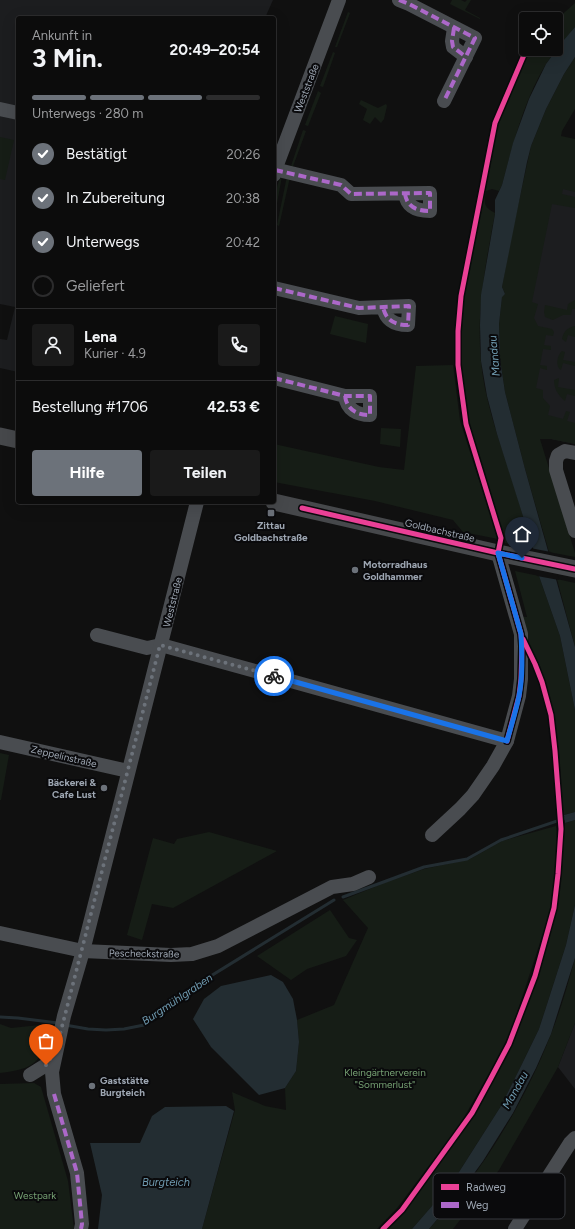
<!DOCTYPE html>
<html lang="de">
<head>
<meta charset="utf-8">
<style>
	:root { --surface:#0c0c0c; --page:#1a1a1a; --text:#f1f3f6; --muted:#9a9b9d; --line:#2c2c2d; --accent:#6c727a }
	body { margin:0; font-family:Figtree,sans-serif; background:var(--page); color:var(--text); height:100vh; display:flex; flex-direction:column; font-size:15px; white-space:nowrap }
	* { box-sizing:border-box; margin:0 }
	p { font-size:13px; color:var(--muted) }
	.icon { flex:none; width:22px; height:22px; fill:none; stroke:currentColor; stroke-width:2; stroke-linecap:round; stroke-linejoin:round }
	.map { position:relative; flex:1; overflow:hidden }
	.sheet { position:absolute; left:16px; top:16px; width:260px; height:488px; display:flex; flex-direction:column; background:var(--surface); border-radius:4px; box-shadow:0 4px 16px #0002,0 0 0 1px var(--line) }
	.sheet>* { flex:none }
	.tools { position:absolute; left:519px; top:12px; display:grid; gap:8px }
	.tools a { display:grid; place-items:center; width:44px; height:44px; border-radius:4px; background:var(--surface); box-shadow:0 4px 16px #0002,0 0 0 1px var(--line); font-size:20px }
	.pin { position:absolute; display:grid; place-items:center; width:34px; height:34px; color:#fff; margin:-41px -17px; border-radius:50% 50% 50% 0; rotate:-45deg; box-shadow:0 0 4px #0007 }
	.pin .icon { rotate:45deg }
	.courier { position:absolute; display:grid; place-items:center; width:40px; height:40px; margin:-20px; border:3px solid #1a73e8; border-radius:50%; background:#fff; color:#222; box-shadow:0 1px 5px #0007 }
	.headline em { font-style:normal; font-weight:700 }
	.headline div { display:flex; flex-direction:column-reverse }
	.headline { display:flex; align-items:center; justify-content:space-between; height:68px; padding:0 16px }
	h1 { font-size:26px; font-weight:700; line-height:30px }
	.bar { display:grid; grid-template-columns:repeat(4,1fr); gap:6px 4px; align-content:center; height:48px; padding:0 16px }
	.bar i { height:5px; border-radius:3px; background:var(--line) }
	.bar .current { background:var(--accent) }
	.bar p { grid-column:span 4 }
	.line { display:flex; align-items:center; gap:10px; padding:0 16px; border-top:1px solid var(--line) }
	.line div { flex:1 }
	.round { display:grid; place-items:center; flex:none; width:42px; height:42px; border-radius:4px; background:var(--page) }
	ol { padding:0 16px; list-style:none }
	li { display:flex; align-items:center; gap:12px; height:44px }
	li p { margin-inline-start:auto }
	li .icon { padding:4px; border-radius:50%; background:var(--accent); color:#fff; stroke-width:4 }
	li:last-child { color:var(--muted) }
	li i { width:22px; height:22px; border:2px solid var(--line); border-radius:50% }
	.action { display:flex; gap:8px; margin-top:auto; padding:8px 16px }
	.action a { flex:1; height:46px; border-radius:4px; background:var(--accent); color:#fff; font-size:16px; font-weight:700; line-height:46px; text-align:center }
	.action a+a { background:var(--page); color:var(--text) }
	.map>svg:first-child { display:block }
	.built { fill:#1c1d1f }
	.green { fill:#161d16 }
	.water { fill:#232d32 }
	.pier { fill:#101010 }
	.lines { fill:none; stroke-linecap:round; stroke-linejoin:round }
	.stream { stroke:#232d32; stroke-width:3 }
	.minor { stroke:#494c50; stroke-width:14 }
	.major { stroke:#46484b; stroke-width:17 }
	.quiet { stroke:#ac68c9; stroke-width:4; stroke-dasharray:8 4; stroke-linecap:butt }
	.cycleway-casing { stroke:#0a0a0c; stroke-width:8 }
	.cycleway { stroke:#ea4096; stroke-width:5 }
	.done { stroke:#6c727a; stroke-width:4; stroke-dasharray:0 7.2 }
	.route { stroke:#1a73e8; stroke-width:5 }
	.poi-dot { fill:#6c727a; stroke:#0a0a0c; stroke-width:1.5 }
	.labels { text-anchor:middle; stroke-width:4; stroke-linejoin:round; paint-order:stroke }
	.street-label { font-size:10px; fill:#9ea7b3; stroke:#0a0a0c }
	.poi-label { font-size:10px; font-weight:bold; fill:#9ea7b3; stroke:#0a0a0c; text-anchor:start }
	.park-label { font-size:10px; fill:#76a173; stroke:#0a0a0c }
	.water-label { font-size:11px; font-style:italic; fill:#719db3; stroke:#0a0a0c }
	.key { fill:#0a0a0c; stroke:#36393e; stroke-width:1 }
	.key-label { font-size:11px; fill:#9ea7b3 }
</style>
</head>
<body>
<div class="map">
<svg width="575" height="1229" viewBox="0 0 575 1229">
	<rect width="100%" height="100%" fill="#101010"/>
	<g class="built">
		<polygon points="0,0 273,0 265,18 18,18 18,372 0,368 0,339 7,340 15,307 0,304"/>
		<polygon points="575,139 575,444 551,439 523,351 544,193"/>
		<polygon points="575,1023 575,1089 558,1067"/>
	</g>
	<g class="green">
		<polygon points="452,0 461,0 465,2 467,0 471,0 465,10 480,18 480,19 450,4"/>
		<path d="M575,3V27C565,39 555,51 546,64C524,100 513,144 502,185L499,191L492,189L486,191C484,204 483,206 495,213C486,262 476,311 481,361C484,396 496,431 507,464C516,492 524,520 533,548L505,543L468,420L461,367V330L463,295L497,124L516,77L532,49H556V20Z"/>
		<polygon points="348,12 350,13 337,47 335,47"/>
		<polygon points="333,52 335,53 323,87 320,86"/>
		<polygon points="575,57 575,109 562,131 561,136 575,139 575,192 563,189 562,194 575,197 575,208 552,204 532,302 538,304 534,318 538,326 552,329 554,332 553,336 546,335 544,345 551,346 551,350 543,349 540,365 547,366 547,370 540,368 536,388 543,390 543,398 550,406 548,415 563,419 566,411 570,412 567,421 575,423 575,444 551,439 540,439 575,553 575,557 549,552 525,469 505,392 500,359 499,324 502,296 505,294 502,287 511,238 531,146 546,109 564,74"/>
		<polygon points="318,91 321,93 308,126 305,125"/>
		<polygon points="361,100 378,108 386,104 387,106 384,119 381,123 375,117 370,124 363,120 367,109 359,104"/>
		<polygon points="303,130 306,131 292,169 290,169"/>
		<polygon points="0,137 14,140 5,180 0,179"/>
		<path d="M282,176L274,220C274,209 275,183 282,176Z"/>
		<polygon points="287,176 290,177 279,226 277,225"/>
		<polygon points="575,300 575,309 572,309 571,315 563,315 553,320 545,317 544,312 545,305 567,310 568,304"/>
		<polygon points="335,316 368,324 366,343 330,334"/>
		<path d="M575,326V337L568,335L566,342L562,339C563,332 568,327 575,326Z"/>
		<path d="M562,351L565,352L563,360L575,362V366L563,363L561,370C555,367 557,355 562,351Z"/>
		<polygon points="453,365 460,421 498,539 463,532 453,520 375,501 274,482 274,444 379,467 404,470 416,366"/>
		<path d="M559,378L558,387L575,390V396L567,394L565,401C558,395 554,389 554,380Z"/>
		<polygon points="381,428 401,429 400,447 380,444"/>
		<polygon points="515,571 539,576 560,636 575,710 575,812 564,815 562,806 559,750 549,698 537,661 527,641 520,617 527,617"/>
		<polygon points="557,579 575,583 575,647"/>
		<polygon points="0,753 9,755 1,800 0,800"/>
		<polygon points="575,820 575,905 566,945 539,1029 522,1064 501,1106 471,1153 452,1183 412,1229 387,1229 404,1211 474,1113 510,1045 537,976 555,908 561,874 565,823"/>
		<polygon points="556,826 557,837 554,889 550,912 511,1031 491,1070 459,1126 397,1208 377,1229 202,1229 235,1110 232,1092 265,1106 286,1110 285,1088 296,1071 299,1042 297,1020 334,1005 368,928 343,900 384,883 424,869 470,859 502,841"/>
		<polygon points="209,832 277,851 173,908 152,904 142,940 127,935 153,838 174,844 177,839"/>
		<polygon points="330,910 349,938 357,940 346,956 307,969 291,980 257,956"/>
		<path d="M575,958V1023L558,1067L499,1170L453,1229H429C440,1216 453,1203 463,1190C499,1143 530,1089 551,1034C561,1009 568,984 575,958Z"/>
		<path d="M0,1024L11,1028L40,1025L50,1028C42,1062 35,1069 0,1073Z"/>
		<polygon points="34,1083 41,1087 68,1181 74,1229 0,1229 0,1084"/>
	</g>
	<g class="water">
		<polygon points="575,27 575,57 564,74 546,109 531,146 527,162 502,287 505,294 502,297 499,324 500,359 505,392 525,469 575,647 575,710 560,636 539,576 533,548 497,434 487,396 481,361 480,325 481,295 495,214 495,200 502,185 513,143 529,99 546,64 563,41"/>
		<polygon points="575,812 575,820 565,823 564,815"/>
		<polygon points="575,905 575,958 551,1034 536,1068 513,1113 483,1161 462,1190 429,1229 412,1229 452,1183 501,1106 522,1064 539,1029 549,998 566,945"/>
		<polygon points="271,975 283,982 293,999 297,1020 299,1042 296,1071 285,1088 259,1095 211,1047 193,1019 204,999 221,986"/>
		<polygon points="226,1106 234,1111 202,1229 98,1229 102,1195 90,1143 140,1143 152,1116 165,1107"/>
	</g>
	<polygon class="pier" points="530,548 551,552 559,580 537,576"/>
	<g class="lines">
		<g class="stream">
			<polyline points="343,897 424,867 467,859 501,840 575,815"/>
			<polyline points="0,1017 18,1018 58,1023"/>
			<polyline points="65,1025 88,1029 106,1030 124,1029 144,1025 180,995 334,900"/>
		</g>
		<g class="minor">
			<polyline points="399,0 409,4 475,38 444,101"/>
			<polyline points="454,28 452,41 453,47 466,57"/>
			<polyline points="0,109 18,113"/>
			<path d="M274,169L341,185L351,194L430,193V211C417,211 407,207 405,194"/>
			<polyline points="274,175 275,170 339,0"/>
			<path d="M274,288L359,308L409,306L408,325C395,325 386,321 383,307"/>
			<path d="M274,378L345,396H370V415C357,415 347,410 345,396"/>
			<polyline points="575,453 565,451 558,455 556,461 556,470 575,531"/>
			<polyline points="97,635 147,648 161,645 507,741"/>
			<polyline points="0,742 128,771"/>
			<polyline points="432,835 460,809 473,795 493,766 507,741 519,696 521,679 521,634 498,553"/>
			<polyline points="0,933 83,951 171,955 192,954 218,946 332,887 353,884 369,877"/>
			<polyline points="30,1075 46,1065 54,1054"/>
			<polyline points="81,1229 82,1224 77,1173 54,1094 52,1072 64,1016 83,951 197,502"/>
			<polyline points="515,1229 570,1143 575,1138"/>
		</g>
		<g class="major">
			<polyline points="0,436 18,440"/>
			<polyline points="274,502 498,553 575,569"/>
		</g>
		<g class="quiet">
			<polyline points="399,0 409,4 475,38 444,101"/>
			<polyline points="454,28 452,41 453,47 466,57"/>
			<path d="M275,170L341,185L351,194L430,193V211C417,211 407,207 405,194"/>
			<path d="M274,288L359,308L409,306L408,325C395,325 386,321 383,307"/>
			<path d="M274,378L345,396H370V415C357,415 347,410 345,396"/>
			<polyline points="54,1094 77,1173 82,1224 81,1229"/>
		</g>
		<g class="cycleway-casing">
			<g id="cycleway">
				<polyline points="302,508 498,553 575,569"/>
				<polyline points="507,741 519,696 521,679 522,646 521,634 498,553 501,538 466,424 458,365 458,331 461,296 495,123 524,55 528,49"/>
				<polyline points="383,1229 402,1210 472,1113 491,1078 509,1044 535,976 554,908 558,874 561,829 555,751 551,715 542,682 535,664 523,639"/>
			</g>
		</g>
		<use href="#cycleway" class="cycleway"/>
	</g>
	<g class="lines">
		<polyline class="done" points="46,1065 56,1050 160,645 274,676"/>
		<path class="route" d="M274,676L507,741C511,726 516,711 519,696C523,676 522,654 521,634L498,553L522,558"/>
	</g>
	<g class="poi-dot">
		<rect x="267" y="509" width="8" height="8" rx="2"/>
		<circle cx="355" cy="570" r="4"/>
		<circle cx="104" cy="788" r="4"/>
		<circle cx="92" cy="1086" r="4"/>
	</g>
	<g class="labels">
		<g class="street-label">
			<text transform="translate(306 88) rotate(-69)" y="4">Weststraße</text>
			<text transform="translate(440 530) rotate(13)" y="4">Goldbachstraße</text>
			<text transform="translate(172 602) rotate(-76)" y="4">Weststraße</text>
			<text transform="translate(64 756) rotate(13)" y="4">Zeppelinstraße</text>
			<text transform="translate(144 953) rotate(1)" y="4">Pescheckstraße</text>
		</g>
		<g class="poi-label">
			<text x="271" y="529" text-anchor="middle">Zittau<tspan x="271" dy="12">Goldbachstraße</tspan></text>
			<text x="363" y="568">Motorradhaus<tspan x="363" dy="12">Goldhammer</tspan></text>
			<text x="96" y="786" text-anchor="end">Bäckerei &amp;<tspan x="96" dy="12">Cafe Lust</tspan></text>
			<text x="100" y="1084">Gaststätte<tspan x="100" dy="12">Burgteich</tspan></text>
		</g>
		<g class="park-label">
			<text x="385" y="1076">Kleingärtnerverein<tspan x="385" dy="12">"Sommerlust"</tspan></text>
			<text x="35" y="1199">Westpark</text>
		</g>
		<g class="water-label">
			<text transform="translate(494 356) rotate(-95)" y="4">Mandau</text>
			<text transform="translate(177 999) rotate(-34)" y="4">Burgmühlgraben</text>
			<text transform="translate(515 1090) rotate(-61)" y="4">Mandau</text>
			<text x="166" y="1186">Burgteich</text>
		</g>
	</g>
	<rect x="433" y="1173" width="132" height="46" rx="6" class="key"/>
	<rect x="441" y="1184" width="18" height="6" fill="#ea4096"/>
	<rect x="441" y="1202" width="18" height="6" fill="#ac68c9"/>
	<g class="key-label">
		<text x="466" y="1191">Radweg</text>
		<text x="466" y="1209">Weg</text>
	</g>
</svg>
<div class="tools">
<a><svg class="icon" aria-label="locate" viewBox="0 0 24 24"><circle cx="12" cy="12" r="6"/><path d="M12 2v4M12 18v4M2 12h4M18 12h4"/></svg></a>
</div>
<div class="pin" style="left:46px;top:1065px;background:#ea580c"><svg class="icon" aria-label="bag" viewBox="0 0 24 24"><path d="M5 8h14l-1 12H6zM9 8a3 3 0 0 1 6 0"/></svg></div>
<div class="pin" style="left:522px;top:558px;background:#1f2937"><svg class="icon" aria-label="home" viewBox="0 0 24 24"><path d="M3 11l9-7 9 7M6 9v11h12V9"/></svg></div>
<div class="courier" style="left:274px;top:676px"><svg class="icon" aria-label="bike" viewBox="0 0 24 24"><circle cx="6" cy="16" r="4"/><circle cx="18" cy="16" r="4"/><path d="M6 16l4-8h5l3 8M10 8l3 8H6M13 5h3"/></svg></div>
<section class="sheet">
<div class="headline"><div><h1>3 Min.</h1><p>Ankunft in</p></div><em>20:49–20:54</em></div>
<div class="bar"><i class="current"></i><i class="current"></i><i class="current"></i><i></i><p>Unterwegs · 280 m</p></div>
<ol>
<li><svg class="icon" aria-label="check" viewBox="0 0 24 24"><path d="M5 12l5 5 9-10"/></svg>Bestätigt<p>20:26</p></li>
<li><svg class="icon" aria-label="check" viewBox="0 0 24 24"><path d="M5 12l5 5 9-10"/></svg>In Zubereitung<p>20:38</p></li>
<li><svg class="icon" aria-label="check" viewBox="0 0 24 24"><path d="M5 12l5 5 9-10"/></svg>Unterwegs<p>20:42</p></li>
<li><i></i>Geliefert</li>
</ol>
<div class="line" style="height:72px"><a class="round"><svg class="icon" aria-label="person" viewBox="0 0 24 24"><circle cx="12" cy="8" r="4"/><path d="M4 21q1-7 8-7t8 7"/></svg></a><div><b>Lena</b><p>Kurier · 4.9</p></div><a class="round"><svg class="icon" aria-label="phone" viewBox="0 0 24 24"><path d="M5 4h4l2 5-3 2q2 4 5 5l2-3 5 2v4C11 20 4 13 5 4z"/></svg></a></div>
<div class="line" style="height:52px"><div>Bestellung #1706</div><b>42.53 €</b></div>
<div class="action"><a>Hilfe</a><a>Teilen</a></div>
</section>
</div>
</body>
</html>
